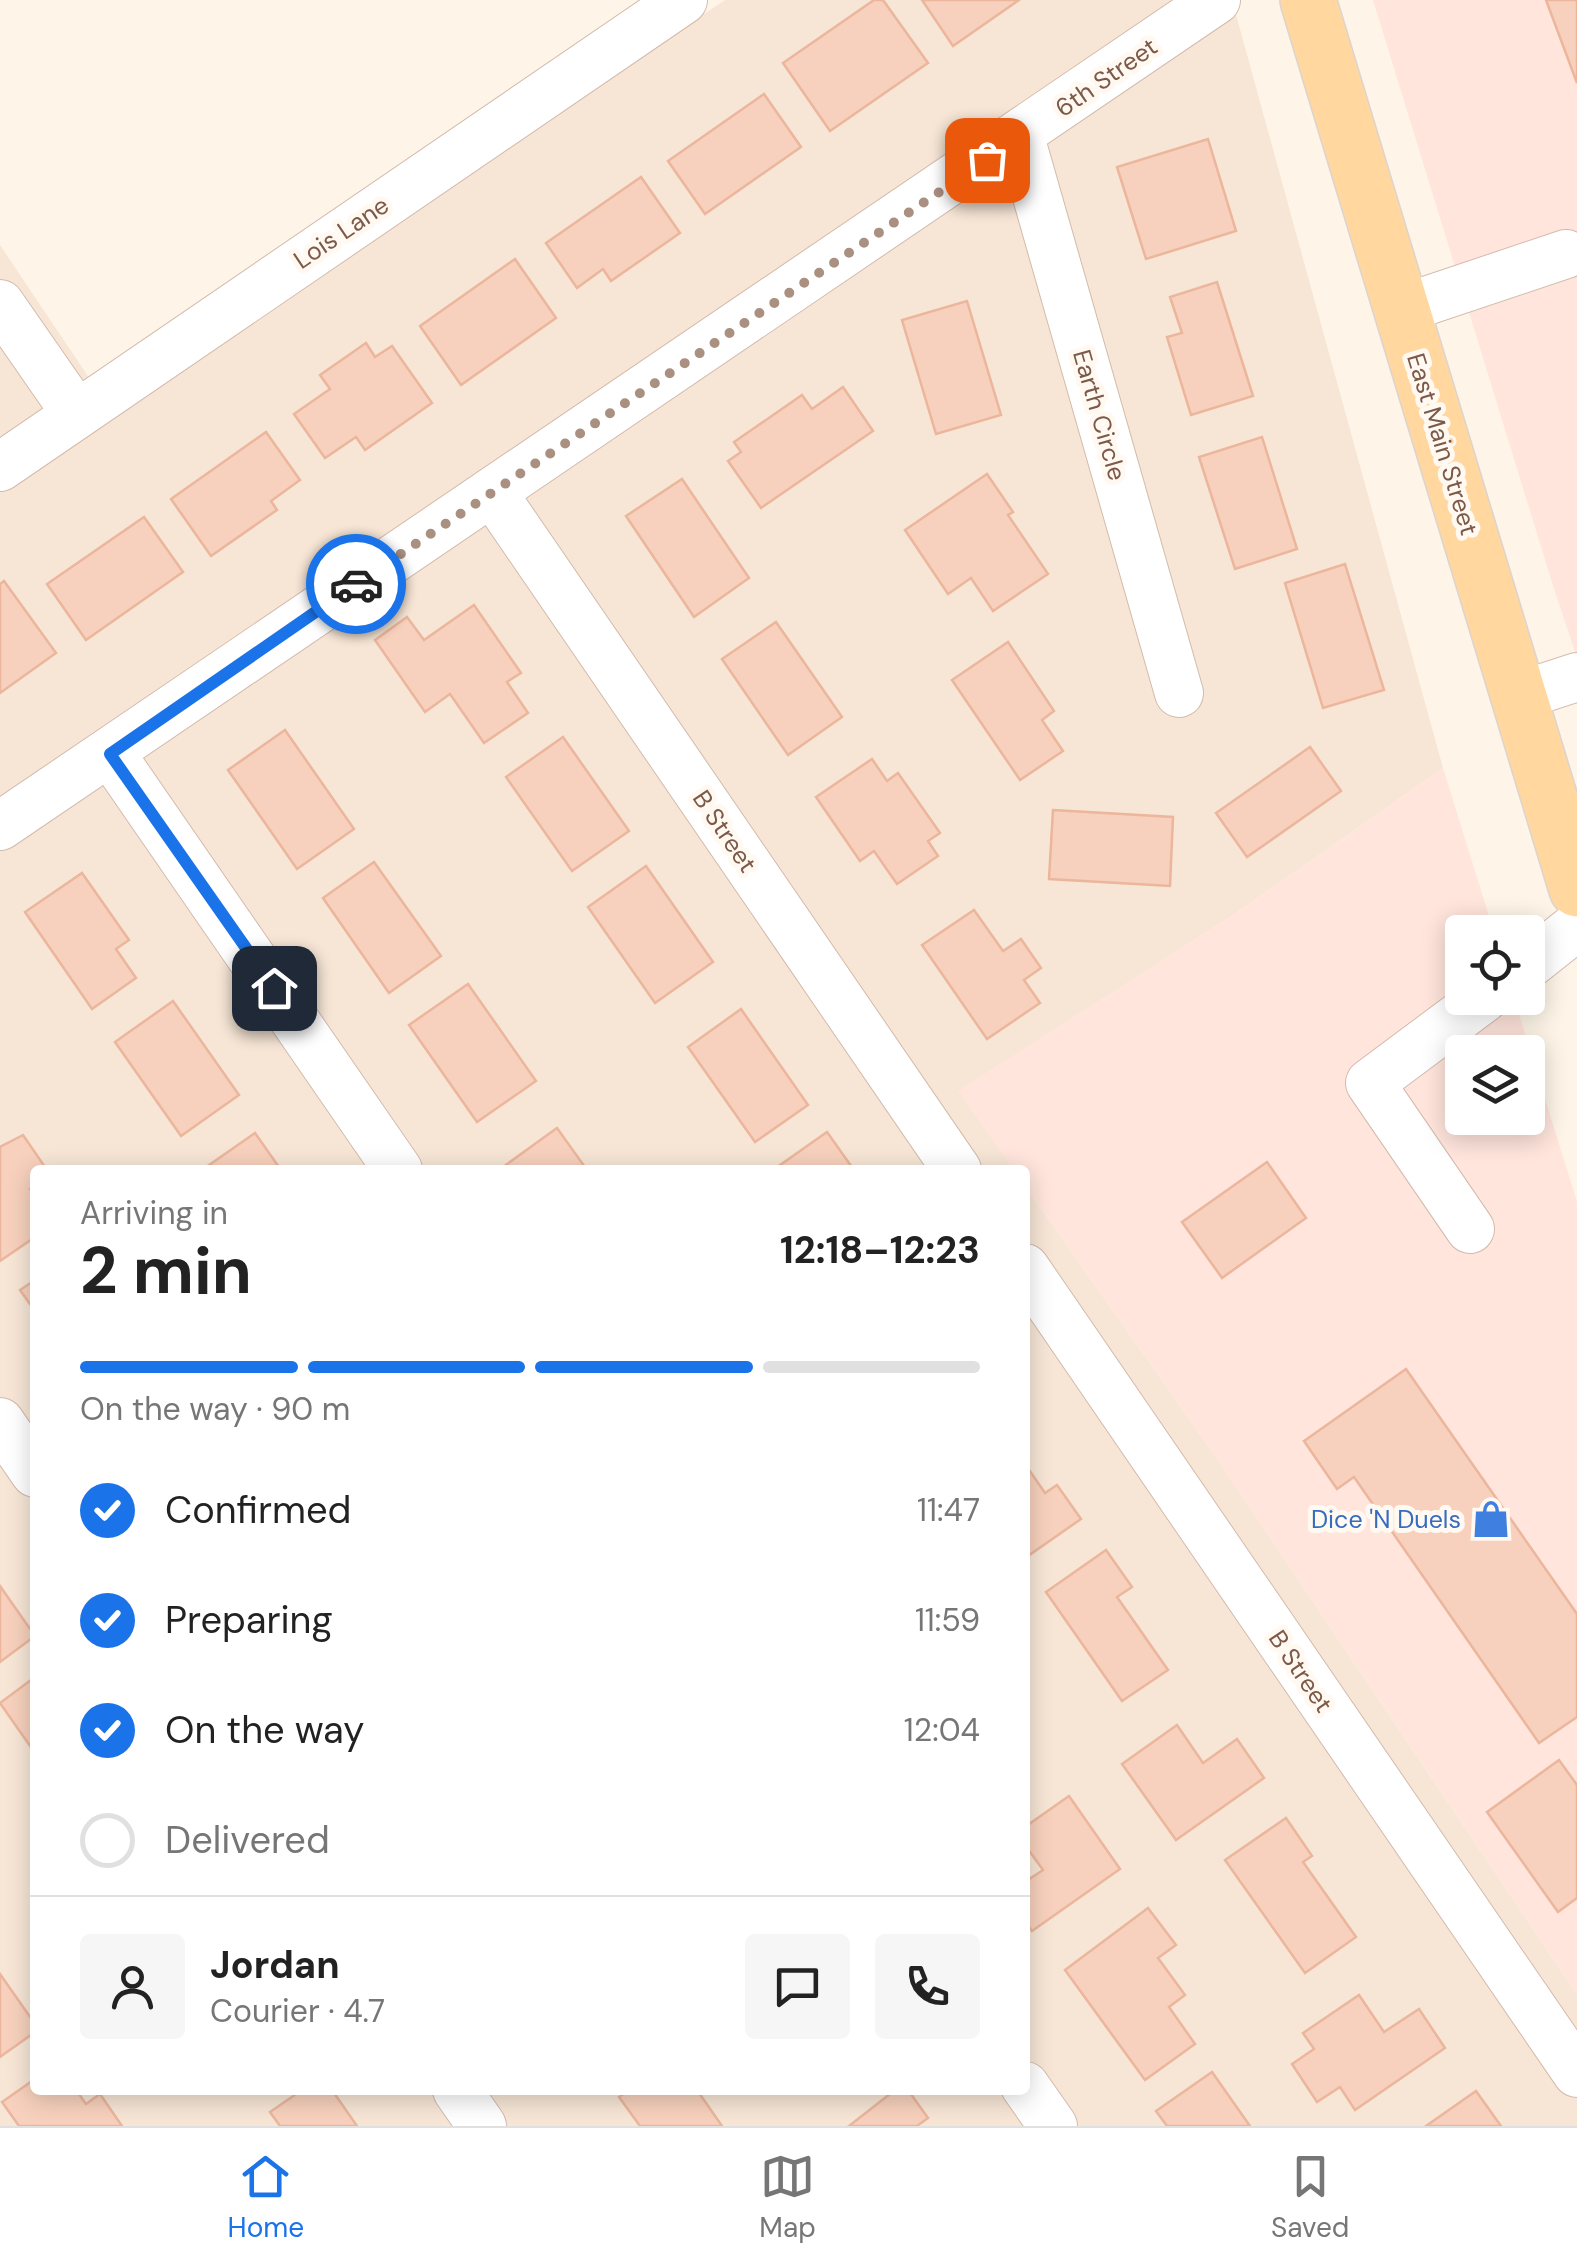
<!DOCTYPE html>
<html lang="en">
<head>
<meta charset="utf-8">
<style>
	:root { --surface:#fff; --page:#f6f6f6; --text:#222; --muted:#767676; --line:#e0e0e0; --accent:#1a73e8 }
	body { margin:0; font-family:"DM Sans",sans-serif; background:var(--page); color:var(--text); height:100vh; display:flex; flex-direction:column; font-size:38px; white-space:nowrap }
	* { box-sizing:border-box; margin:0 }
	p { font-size:32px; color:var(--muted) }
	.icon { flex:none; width:55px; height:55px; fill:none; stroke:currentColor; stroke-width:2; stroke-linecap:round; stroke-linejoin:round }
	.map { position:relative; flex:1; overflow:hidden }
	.details { position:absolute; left:30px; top:1165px; width:1000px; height:930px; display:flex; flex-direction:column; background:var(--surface); border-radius:10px; box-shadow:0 5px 25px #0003 }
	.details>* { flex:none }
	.fabs { position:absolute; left:1445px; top:915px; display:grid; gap:20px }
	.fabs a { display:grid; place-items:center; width:100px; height:100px; border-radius:10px; background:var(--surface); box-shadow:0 5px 25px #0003; font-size:50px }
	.pin { position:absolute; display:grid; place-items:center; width:85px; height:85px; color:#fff; margin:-42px; border-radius:20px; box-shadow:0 5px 15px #0006 }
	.courier { position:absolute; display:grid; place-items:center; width:100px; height:100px; margin:-50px; border:8px solid #1a73e8; border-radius:50%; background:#fff; color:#222; box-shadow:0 2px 12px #0007 }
	.headline em { font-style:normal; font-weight:700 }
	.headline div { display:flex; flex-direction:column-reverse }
	.headline { display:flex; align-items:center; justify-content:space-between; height:170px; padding:0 50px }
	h1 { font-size:65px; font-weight:700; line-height:75px }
	.bar { display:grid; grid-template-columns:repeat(4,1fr); gap:15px 10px; align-content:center; height:120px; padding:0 50px }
	.bar i { height:12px; border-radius:8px; background:var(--line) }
	.bar .on { background:var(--accent) }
	.bar p { grid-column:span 4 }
	.line { display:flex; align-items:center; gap:25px; padding:0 50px; border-top:2px solid var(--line) }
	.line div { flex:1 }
	.round { display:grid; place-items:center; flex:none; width:105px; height:105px; border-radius:10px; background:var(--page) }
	ol { padding:0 50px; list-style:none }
	li { display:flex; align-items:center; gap:30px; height:110px }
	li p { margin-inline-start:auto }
	li .icon { padding:10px; border-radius:50%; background:var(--accent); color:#fff; stroke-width:4 }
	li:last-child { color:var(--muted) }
	li i { width:55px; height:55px; border:5px solid var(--line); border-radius:50% }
	.menu { display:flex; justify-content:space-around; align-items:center; height:140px; border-top:2px solid var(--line); background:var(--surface); font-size:28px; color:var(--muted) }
	.menu a { display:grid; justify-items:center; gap:5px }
	.menu .on { color:var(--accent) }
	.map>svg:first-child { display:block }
	.residential { fill:#f7e6d6 }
	.commercial { fill:#ffe5dc; fill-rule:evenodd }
	.building { fill:#f7d1bd; stroke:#ebb69c; stroke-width:2.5 }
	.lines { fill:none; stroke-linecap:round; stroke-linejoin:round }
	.minor-casing { stroke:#d3bbac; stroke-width:50 }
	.major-casing { stroke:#ddd4cf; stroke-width:58 }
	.minor { stroke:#fff; stroke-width:48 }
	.major { stroke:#ffd79f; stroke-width:55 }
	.done { stroke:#aa9080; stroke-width:10; stroke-dasharray:0 18 }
	.route { stroke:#1a73e8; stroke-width:12 }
	.labels { text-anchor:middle; stroke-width:10; stroke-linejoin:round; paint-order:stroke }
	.street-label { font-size:25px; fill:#7c5948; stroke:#fff9f1 }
	.shop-label { font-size:25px; fill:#366cbe; stroke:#fff9f1; text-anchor:end }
</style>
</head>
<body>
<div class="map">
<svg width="1577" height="2126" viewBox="0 0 1577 2126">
	<rect width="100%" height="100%" fill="#fef5e8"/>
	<polygon class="residential" points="725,0 1232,0 1443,768 1236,913 959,1091 1014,1170 35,1170 35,2090 1025,2090 1025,1186 1213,1453 1577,1995 1577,2126 0,2126 0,245 112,412"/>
	<g class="commercial">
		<polygon points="1373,0 1577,0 1577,658 1554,589"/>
		<path d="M1443,768L1494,932H1462V998H1514L1577,1202V1995L1213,1453L1025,1186V1170H1014L958,1091L1236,913ZM1462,1052H1528V1118H1462Z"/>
	</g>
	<g class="building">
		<polygon points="874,0 883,0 928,63 830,131 783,63"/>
		<polygon points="922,0 1019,0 953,46"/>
		<polygon points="1546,0 1577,0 1577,83"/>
		<polygon points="764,94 801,147 705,214 668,161"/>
		<polygon points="1208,139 1236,231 1146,259 1117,167"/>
		<polygon points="641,177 680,233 611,281 603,269 577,288 546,243"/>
		<polygon points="515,259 556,318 461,385 420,326"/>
		<polygon points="1217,282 1253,396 1191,415 1167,337 1182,333 1170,297"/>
		<polygon points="967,301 1001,415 936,434 902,320"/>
		<polygon points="366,343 375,357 392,346 432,403 365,450 356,437 325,458 294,414 330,389 320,375"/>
		<polygon points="843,387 873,431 761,508 728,461 741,452 734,442 802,395 812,409"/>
		<polygon points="266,432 300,480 271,501 277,510 211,556 171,499"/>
		<polygon points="1262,437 1297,549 1235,569 1199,457"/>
		<polygon points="987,474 1013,512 1008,515 1048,574 993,611 971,578 948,594 905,530"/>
		<polygon points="682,479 749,578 694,617 626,516"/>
		<polygon points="144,517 183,572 86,640 47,584"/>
		<polygon points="1345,564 1384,690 1323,708 1285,583"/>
		<polygon points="4,581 56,653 0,693 0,584"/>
		<polygon points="474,605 521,673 507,682 528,713 484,743 450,694 425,712 375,640 407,617 424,640"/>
		<polygon points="776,622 842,717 788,755 722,659"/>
		<polygon points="1008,642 1054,711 1042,720 1063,751 1020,780 952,680"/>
		<polygon points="285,730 354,829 297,869 228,770"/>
		<polygon points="563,737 629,831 572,871 506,777"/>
		<polygon points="1310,747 1341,791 1247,857 1216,813"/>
		<polygon points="872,759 887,781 898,773 940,833 928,841 938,856 897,884 874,851 860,861 816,797"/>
		<polygon points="1053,810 1173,817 1170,886 1049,879"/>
		<polygon points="374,862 441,956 389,993 323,898"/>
		<polygon points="646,866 713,962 655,1003 588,907"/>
		<polygon points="82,873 129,940 116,949 136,978 92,1009 25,912"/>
		<polygon points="974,910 1003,951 1021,939 1041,968 1024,980 1040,1003 987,1039 922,945"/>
		<polygon points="468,984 536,1081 477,1122 409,1025"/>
		<polygon points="173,1001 239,1095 181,1136 115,1042"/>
		<polygon points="741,1009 808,1105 755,1142 688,1047"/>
		<polygon points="557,1128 587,1170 505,1170 503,1167"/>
		<polygon points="827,1132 854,1170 773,1170"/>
		<polygon points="255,1133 281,1170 202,1170"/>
		<polygon points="23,1135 47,1170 35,1170 35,1186 30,1189 35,1197 35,1237 0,1261 0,1147"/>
		<polygon points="1267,1162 1306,1218 1222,1278 1182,1222"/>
		<polygon points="35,1280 35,1311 20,1290"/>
		<polygon points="1406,1369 1577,1614 1577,1717 1539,1743 1354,1477 1337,1489 1304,1441"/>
		<polygon points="1025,1464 1045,1493 1057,1485 1081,1519 1025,1558"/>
		<polygon points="1106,1550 1132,1587 1117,1597 1168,1670 1122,1701 1046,1592"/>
		<polygon points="0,1586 35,1636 0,1662"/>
		<polygon points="35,1677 35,1753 0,1703"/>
		<polygon points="1177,1725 1203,1763 1237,1739 1264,1778 1176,1840 1122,1764"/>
		<polygon points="1559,1760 1577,1785 1577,1898 1558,1912 1487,1812"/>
		<polygon points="1069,1796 1120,1869 1032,1931 1025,1921 1025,1882 1043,1870 1025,1845 1025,1827"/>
		<polygon points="1286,1818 1312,1856 1303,1862 1356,1937 1305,1973 1225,1860"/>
		<polygon points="1148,1908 1176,1945 1158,1958 1185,1995 1169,2007 1195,2044 1145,2080 1065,1970"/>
		<polygon points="0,1974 35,2024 35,2032 0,2057"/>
		<polygon points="1359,1995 1384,2032 1419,2009 1445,2048 1355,2110 1340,2087 1317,2102 1292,2064 1314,2049 1303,2033"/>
		<polygon points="1212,2072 1250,2126 1167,2126 1156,2111"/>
		<polygon points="35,2079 35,2090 76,2090 86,2104 100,2094 122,2126 19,2126 2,2102"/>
		<polygon points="302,2090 332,2090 357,2126 280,2126 270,2112"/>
		<polygon points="629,2090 697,2090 722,2126 640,2126 619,2097"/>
		<polygon points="895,2090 908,2090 928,2118 917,2126 849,2126"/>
		<polygon points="1476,2091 1501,2126 1426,2126"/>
	</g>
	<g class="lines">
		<g class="minor-casing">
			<g id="minor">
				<polyline points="1020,137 1179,693"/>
				<polyline points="0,304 75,412"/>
				<polyline points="1402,309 1566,254"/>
				<polyline points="0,467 683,0"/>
				<polyline points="492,492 957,1170"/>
				<polyline points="1519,696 1577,677"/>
				<polyline points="111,754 398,1170"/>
				<polyline points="0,826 1216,0"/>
				<polyline points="1528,965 1577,926"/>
				<polyline points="1470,1229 1370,1083 1484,998"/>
				<polyline points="1025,1268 1577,2073"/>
				<polyline points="0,1422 35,1473"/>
				<polyline points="1025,2086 1053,2126"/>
				<polyline points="457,2090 482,2126"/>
			</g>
		</g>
		<g class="major-casing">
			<polyline id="major" points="1308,0 1577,889"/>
		</g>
		<use href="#minor" class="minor"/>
		<use href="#major" class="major"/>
	</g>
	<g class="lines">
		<polyline class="done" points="356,584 987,160"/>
		<polyline class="route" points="274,988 110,754 356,584"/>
	</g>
	<defs>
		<g id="shop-bare" transform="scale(3)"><path d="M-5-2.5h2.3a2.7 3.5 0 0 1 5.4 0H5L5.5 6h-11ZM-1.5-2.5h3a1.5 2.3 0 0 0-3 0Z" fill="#3f7fe0" stroke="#fff9f1" stroke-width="2.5" paint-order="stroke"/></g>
	</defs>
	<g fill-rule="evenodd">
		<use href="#shop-bare" x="1491" y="1519"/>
	</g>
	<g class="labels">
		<g class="street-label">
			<text transform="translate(1106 77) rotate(-35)" y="9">6th Street</text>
			<text transform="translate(341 232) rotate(-34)" y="9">Lois Lane</text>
			<text transform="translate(1100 415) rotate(74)" y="9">Earth Circle</text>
			<text transform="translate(1443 444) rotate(73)" y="9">East Main Street</text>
			<text transform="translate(725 831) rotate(56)" y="9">B Street</text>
			<text transform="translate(1301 1671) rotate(56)" y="9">B Street</text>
		</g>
		<g class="shop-label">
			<text x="1461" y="1528">Dice 'N Duels</text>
		</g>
	</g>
</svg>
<div class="fabs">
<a><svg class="icon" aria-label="locate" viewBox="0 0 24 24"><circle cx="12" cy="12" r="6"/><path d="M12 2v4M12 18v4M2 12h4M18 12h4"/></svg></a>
<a><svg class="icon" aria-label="layers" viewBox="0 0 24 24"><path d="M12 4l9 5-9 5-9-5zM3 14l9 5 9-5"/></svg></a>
</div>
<div class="pin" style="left:987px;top:160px;background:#ea580c"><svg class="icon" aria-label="bag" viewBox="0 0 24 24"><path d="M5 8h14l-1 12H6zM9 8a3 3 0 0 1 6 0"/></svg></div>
<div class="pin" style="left:274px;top:988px;background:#1f2937"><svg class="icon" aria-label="home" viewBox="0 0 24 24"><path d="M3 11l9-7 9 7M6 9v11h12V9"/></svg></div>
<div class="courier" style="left:356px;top:584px"><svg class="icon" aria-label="car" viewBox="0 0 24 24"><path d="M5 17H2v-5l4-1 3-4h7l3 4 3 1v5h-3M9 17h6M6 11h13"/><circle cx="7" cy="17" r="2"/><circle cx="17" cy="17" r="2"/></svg></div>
<section class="details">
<div class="headline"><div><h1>2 min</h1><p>Arriving in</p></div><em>12:18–12:23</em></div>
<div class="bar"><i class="on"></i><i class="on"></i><i class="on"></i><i></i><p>On the way · 90 m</p></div>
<ol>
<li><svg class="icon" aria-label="check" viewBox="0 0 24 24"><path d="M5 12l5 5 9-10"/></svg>Confirmed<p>11:47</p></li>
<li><svg class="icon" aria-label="check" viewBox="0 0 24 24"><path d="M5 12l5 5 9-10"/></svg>Preparing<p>11:59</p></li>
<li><svg class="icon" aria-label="check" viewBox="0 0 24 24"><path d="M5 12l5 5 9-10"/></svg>On the way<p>12:04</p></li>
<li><i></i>Delivered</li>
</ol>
<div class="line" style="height:180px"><a class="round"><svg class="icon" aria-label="person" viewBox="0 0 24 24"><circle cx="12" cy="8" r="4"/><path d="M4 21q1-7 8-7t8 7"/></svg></a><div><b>Jordan</b><p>Courier · 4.7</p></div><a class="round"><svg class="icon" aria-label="chat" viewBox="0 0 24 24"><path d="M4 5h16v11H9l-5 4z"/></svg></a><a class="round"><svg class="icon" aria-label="phone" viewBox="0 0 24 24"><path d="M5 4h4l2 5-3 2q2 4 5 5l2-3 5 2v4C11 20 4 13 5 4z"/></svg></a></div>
</section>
</div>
<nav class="menu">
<a class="on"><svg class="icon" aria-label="home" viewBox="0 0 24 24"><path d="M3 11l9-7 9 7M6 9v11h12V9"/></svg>Home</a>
<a><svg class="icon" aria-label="map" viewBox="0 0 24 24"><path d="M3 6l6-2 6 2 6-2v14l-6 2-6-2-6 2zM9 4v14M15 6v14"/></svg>Map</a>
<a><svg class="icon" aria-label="saved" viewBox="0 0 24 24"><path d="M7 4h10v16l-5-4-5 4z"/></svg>Saved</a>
</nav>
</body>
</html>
